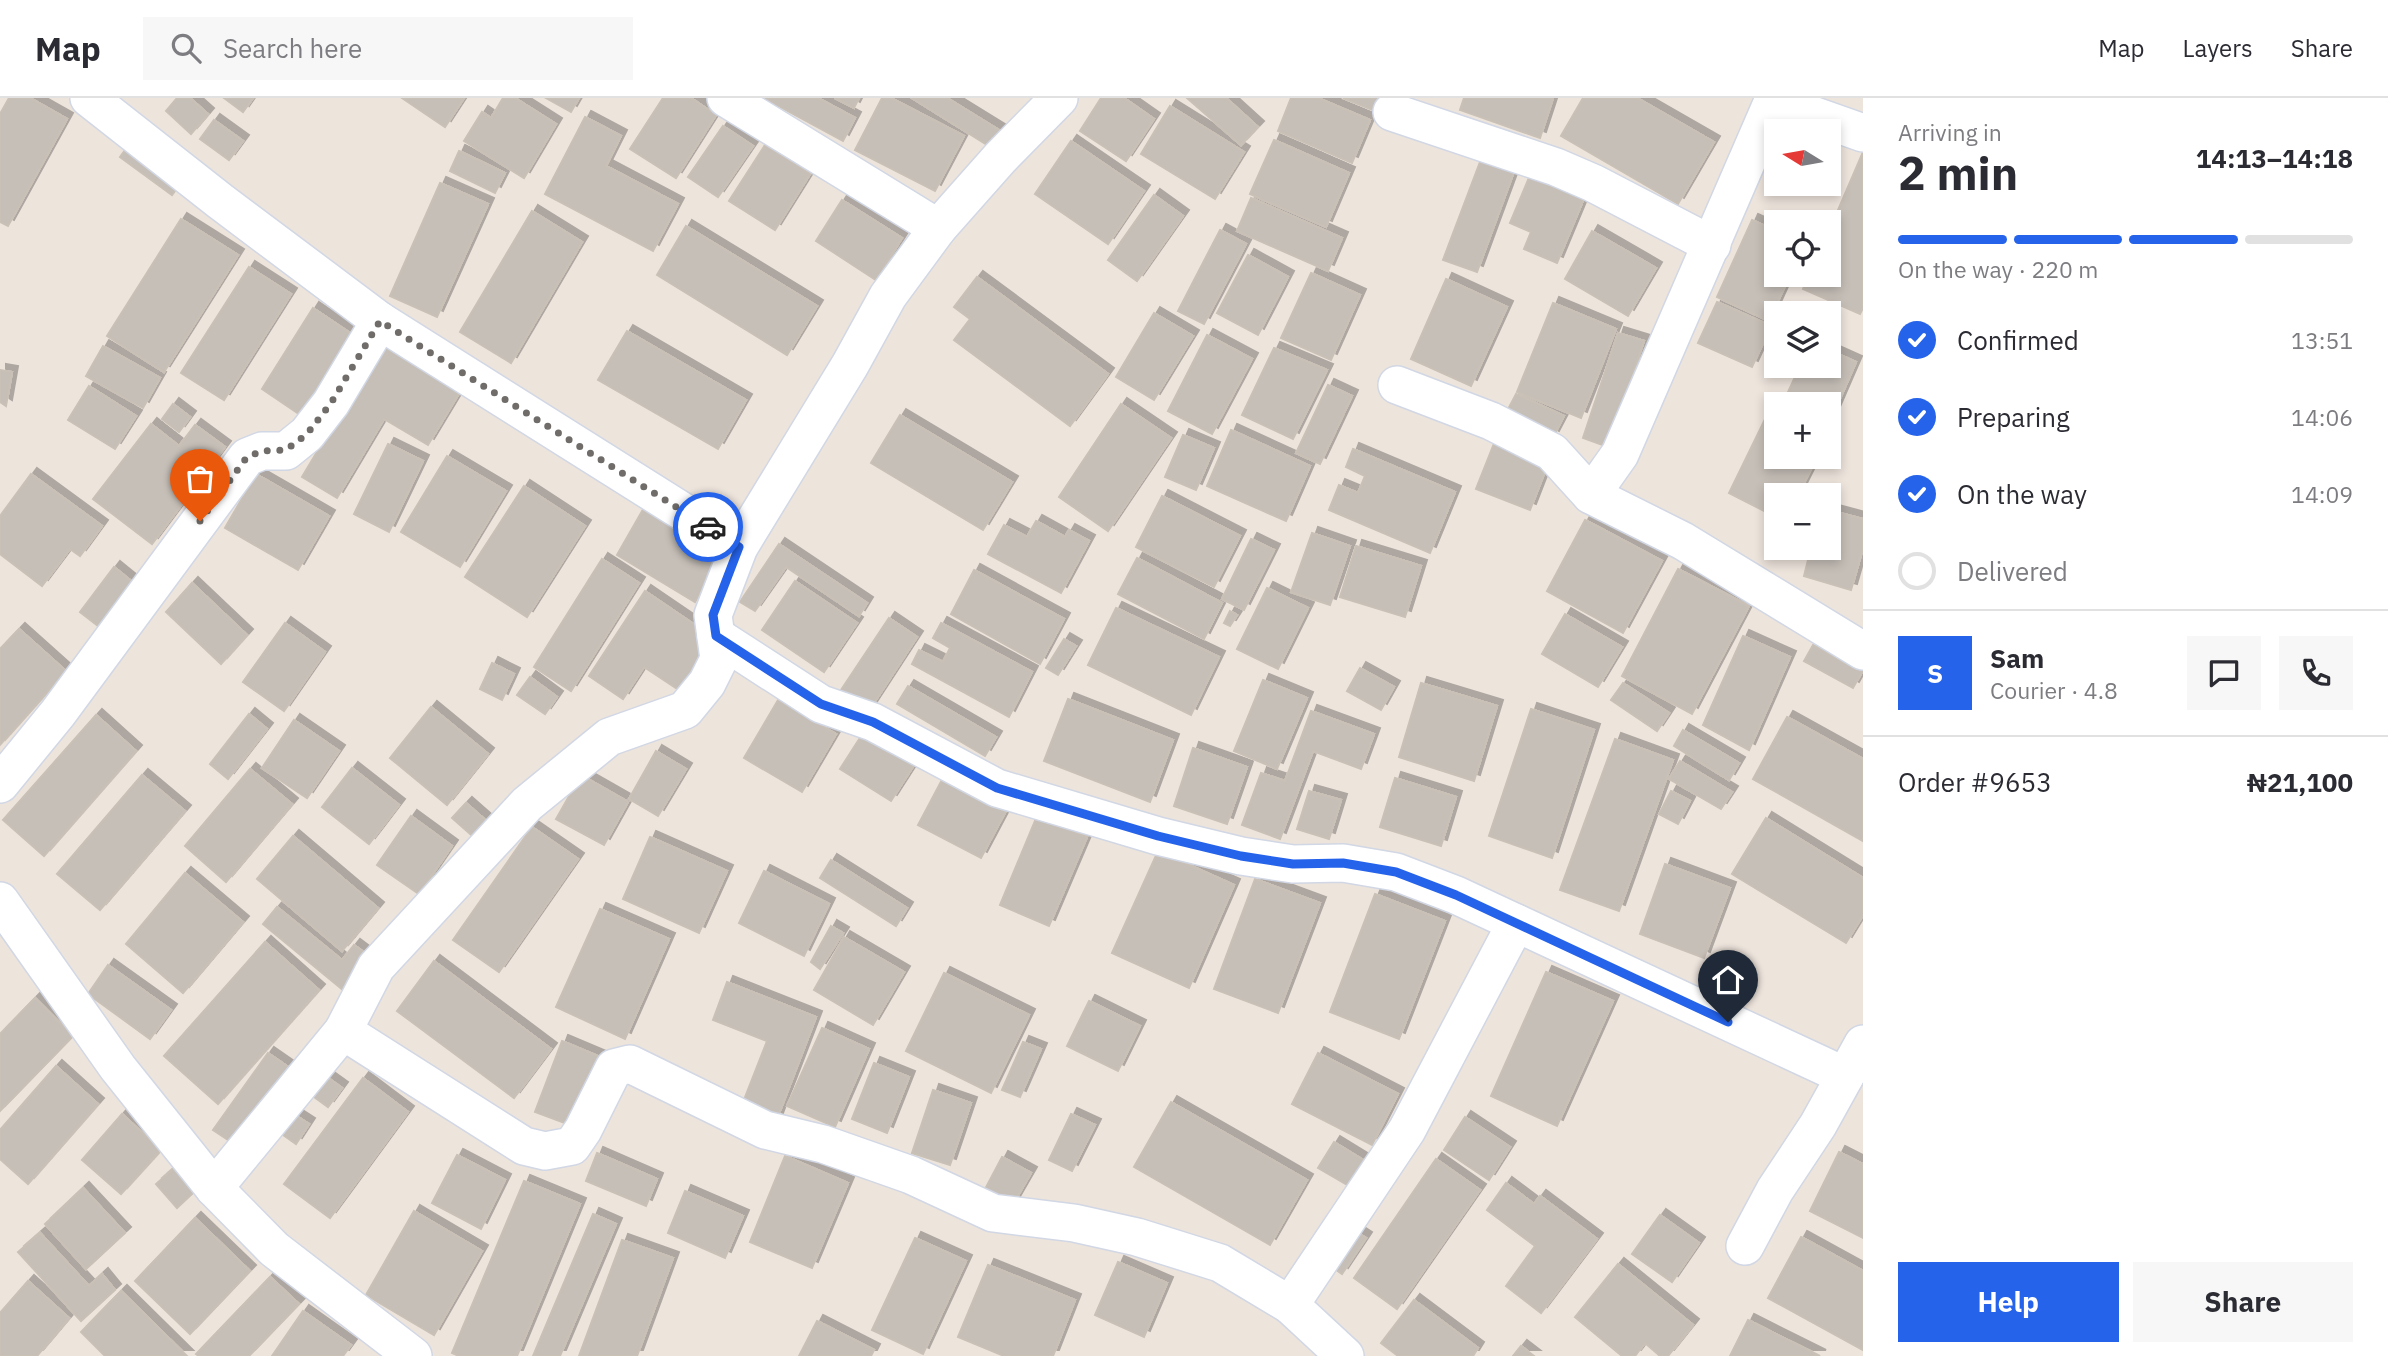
<!DOCTYPE html>
<html lang="en">
<head>
<meta charset="utf-8">
<style>
	:root { --surface:#fff; --page:#f7f7f7; --text:#2b2b33; --muted:#7c7c81; --line:#e1e1e2; --accent:#2563eb }
	body { margin:0; font-family:"IBM Plex Sans",sans-serif; background:var(--page); color:var(--text); height:100vh; display:flex; flex-direction:column; font-size:26px; white-space:nowrap }
	* { box-sizing:border-box; margin:0 }
	p { font-size:23px; color:var(--muted) }
	.icon { flex:none; width:38px; height:38px; fill:none; stroke:currentColor; stroke-width:2; stroke-linecap:round; stroke-linejoin:round }
	.map { position:relative; flex:1; overflow:hidden }
	.sheet { display:flex; flex-direction:column; background:var(--surface); width:525px }
	.sheet>* { flex:none }
	.needle { width:46px; rotate:281deg }
	.controls { position:absolute; left:1764px; top:21px; display:grid; gap:14px }
	.controls a { display:grid; place-items:center; width:77px; height:77px; border-radius:0px; background:var(--surface); box-shadow:0 4px 10px #0003; font-size:35px }
	.pin { position:absolute; display:grid; place-items:center; width:60px; height:60px; color:#fff; margin:-72px -30px; border-radius:50% 50% 50% 0; rotate:-45deg; box-shadow:0 0 7px #0007 }
	.pin .icon { rotate:45deg }
	.courier { position:absolute; display:grid; place-items:center; width:70px; height:70px; margin:-35px; border:5px solid #2563eb; border-radius:50%; background:#fff; color:#222; box-shadow:0 2px 9px #0007 }
	.overview em { font-style:normal; font-weight:700 }
	.overview div { display:flex; flex-direction:column-reverse }
	.overview { display:flex; align-items:center; justify-content:space-between; height:119px; padding:0 35px }
	h1 { font-size:46px; font-weight:700; line-height:52px }
	.bar { display:grid; grid-template-columns:repeat(4,1fr); gap:10px 7px; align-content:center; height:84px; padding:0 35px }
	.bar i { height:9px; border-radius:5px; background:var(--line) }
	.bar .active { background:var(--accent) }
	.bar p { grid-column:span 4 }
	.line { display:flex; align-items:center; gap:18px; padding:0 35px; border-top:2px solid var(--line) }
	.line div { flex:1 }
	.round { display:grid; place-items:center; flex:none; width:74px; height:74px; border-radius:0px; background:var(--page) }
	ol { padding:0 35px; list-style:none }
	li { display:flex; align-items:center; gap:21px; height:77px }
	li p { margin-inline-start:auto }
	li .icon { padding:7px; border-radius:50%; background:var(--accent); color:#fff; stroke-width:4 }
	li:last-child { color:var(--muted) }
	li i { width:38px; height:38px; border:4px solid var(--line); border-radius:50% }
	.action { display:flex; gap:14px; margin-top:auto; padding:14px 35px }
	.action a { flex:1; height:80px; border-radius:0px; background:var(--accent); color:#fff; font-size:28px; font-weight:700; line-height:80px; text-align:center }
	.action a+a { background:var(--page); color:var(--text) }
	header { display:flex; align-items:center; gap:42px; box-sizing:border-box; height:98px; padding:0 35px; background:var(--surface); border-bottom:2px solid var(--line) }
	header strong { font-size:33px }
	nav { display:flex; gap:38px; margin-inline-start:auto; font-size:24px }
	.search { width:490px; height:63px; background:var(--page); display:flex; align-items:center; gap:18px; box-sizing:border-box; padding:0 24px; border-radius:0px; color:var(--muted); font-size:26px }
	main { display:flex; flex:1; min-height:0 }
	.map>svg:first-child { display:block }
	.building { fill:#c6bfb8; stroke:#c9c0b6; stroke-width:2; filter:url(#shadow) }
	.lines { fill:none; stroke-linecap:round; stroke-linejoin:round }
	.minor-casing { stroke:#d1d7e4; stroke-width:40 }
	.minor { stroke:#fff; stroke-width:37 }
	.done { stroke:#6f6c69; stroke-width:7; stroke-dasharray:0 12.6 }
	.route { stroke:#2563eb; stroke-width:9 }
</style>
</head>
<body>
<header>
<strong>Map</strong>
<div class="search"><svg class="icon" aria-label="search" viewBox="0 0 24 24"><circle cx="10" cy="10" r="6"/><path d="M15 15l6 6"/></svg>Search here</div>
<nav><a>Map</a><a>Layers</a><a>Share</a></nav>
</header>
<main>
<div class="map">
<svg width="1863" height="1258" viewBox="0 0 1863 1258">
	<defs>
		<filter id="shadow"><feDropShadow dx="6" dy="-6" stdDeviation="0" flood-color="#0004"/></filter>
	</defs>
	<rect width="100%" height="100%" fill="#ede4dc"/>
	<g class="building">
		<polygon points="9,0 30,0 67,21 8,128 0,124 0,16"/>
		<polygon points="177,0 190,0 208,16 191,36 166,13"/>
		<polygon points="224,0 253,0 243,14"/>
		<polygon points="402,0 464,0 445,29"/>
		<polygon points="503,0 515,0 556,26 524,80 464,43 482,14 491,20"/>
		<polygon points="546,0 579,0 571,14"/>
		<polygon points="663,0 691,0 716,17 676,80 630,51"/>
		<polygon points="764,0 818,0 855,20 843,43"/>
		<polygon points="835,0 859,0 854,10"/>
		<polygon points="882,0 891,0 964,38 935,93 855,52"/>
		<polygon points="912,0 947,0 999,32 989,48"/>
		<polygon points="1101,0 1124,0 1154,21 1126,63 1080,33"/>
		<polygon points="1187,0 1226,0 1258,29 1241,47"/>
		<polygon points="1291,0 1318,0 1370,22 1352,65 1278,33"/>
		<polygon points="1343,0 1381,0 1375,13"/>
		<polygon points="1464,0 1553,0 1540,40 1460,12"/>
		<polygon points="1583,0 1637,0 1714,44 1678,106 1561,38"/>
		<polygon points="1170,8 1244,54 1215,101 1141,56"/>
		<polygon points="585,19 621,38 606,68 678,106 653,153 545,96"/>
		<polygon points="214,22 243,43 229,62 200,41"/>
		<polygon points="723,28 753,48 718,99 688,79"/>
		<polygon points="1274,42 1349,75 1326,129 1250,96"/>
		<polygon points="1071,43 1144,93 1108,146 1035,96"/>
		<polygon points="131,44 183,82 172,97 120,59"/>
		<polygon points="765,47 810,76 775,132 729,103"/>
		<polygon points="459,53 505,75 495,95 450,73"/>
		<polygon points="1863,54 1863,210 1860,216 1803,191 1809,177 1829,177 1829,133"/>
		<polygon points="1483,56 1516,68 1477,174 1443,162"/>
		<polygon points="1533,70 1587,93 1557,165 1524,151 1531,134 1510,125"/>
		<polygon points="440,85 488,106 437,219 390,198"/>
		<polygon points="1154,97 1183,118 1137,183 1108,162"/>
		<polygon points="1251,100 1342,140 1328,173 1237,133"/>
		<polygon points="842,102 902,140 876,182 816,143"/>
		<polygon points="532,113 582,144 511,265 460,234"/>
		<polygon points="181,121 238,157 164,274 107,238"/>
		<polygon points="1752,122 1776,133 1776,177 1790,177 1769,223 1717,199"/>
		<polygon points="686,128 817,208 787,257 657,177"/>
		<polygon points="1220,132 1246,146 1204,226 1178,213"/>
		<polygon points="1592,133 1656,170 1628,218 1565,181"/>
		<polygon points="1248,157 1288,179 1258,237 1217,215"/>
		<polygon points="249,169 291,196 224,302 181,275"/>
		<polygon points="1311,175 1360,197 1331,262 1281,240"/>
		<polygon points="977,179 1108,276 1070,328 954,242 970,221 954,209"/>
		<polygon points="1446,181 1507,209 1471,288 1411,261"/>
		<polygon points="1717,204 1771,228 1752,269 1698,245"/>
		<polygon points="1553,205 1616,231 1581,320 1517,294"/>
		<polygon points="313,210 353,237 302,318 262,291"/>
		<polygon points="1154,215 1193,238 1154,302 1116,279"/>
		<polygon points="627,233 746,302 718,351 598,282"/>
		<polygon points="1618,235 1644,243 1608,349 1583,340"/>
		<polygon points="1207,237 1252,261 1212,336 1168,313"/>
		<polygon points="383,244 461,292 428,347 384,321 337,400 302,379"/>
		<polygon points="103,248 160,280 143,310 86,278"/>
		<polygon points="1274,250 1327,272 1293,341 1242,317"/>
		<polygon points="1829,252 1856,264 1829,326 1829,306 1783,305 1800,268 1829,268"/>
		<polygon points="0,272 12,274 6,308 0,304"/>
		<polygon points="1328,287 1352,298 1320,366 1296,355"/>
		<polygon points="89,288 136,318 115,351 68,322"/>
		<polygon points="1516,296 1564,318 1553,339 1505,317"/>
		<polygon points="173,306 190,319 179,334 162,321"/>
		<polygon points="1121,306 1171,340 1108,433 1059,399"/>
		<polygon points="900,317 1012,384 983,432 871,365"/>
		<polygon points="1766,319 1776,324 1776,359 1817,359 1798,397 1776,397 1776,419 1729,395"/>
		<polygon points="151,326 179,348 195,327 225,349 152,446 93,401"/>
		<polygon points="1231,332 1310,368 1286,423 1207,388"/>
		<polygon points="1183,337 1214,350 1196,392 1165,379"/>
		<polygon points="1495,343 1549,363 1530,412 1476,391"/>
		<polygon points="388,346 423,363 389,434 354,416"/>
		<polygon points="1353,351 1455,394 1430,455 1329,412 1339,387 1358,395 1365,378 1346,369"/>
		<polygon points="447,358 506,393 460,469 401,434"/>
		<polygon points="31,376 102,428 80,458 70,451 42,488 0,456 0,418"/>
		<polygon points="256,376 329,418 298,472 225,430"/>
		<polygon points="524,388 585,428 527,519 465,479"/>
		<polygon points="1162,398 1240,438 1214,489 1136,449"/>
		<polygon points="645,408 723,455 695,504 617,457"/>
		<polygon points="1829,412 1863,421 1863,450 1851,492 1804,478 1811,450 1829,450"/>
		<polygon points="1585,422 1662,463 1623,535 1547,493"/>
		<polygon points="1036,423 1065,439 1069,432 1089,443 1061,495 988,456 1004,427 1027,439"/>
		<polygon points="1312,435 1350,448 1330,507 1291,494"/>
		<polygon points="1251,441 1274,452 1244,512 1222,501"/>
		<polygon points="779,446 867,505 859,518 786,469 755,513 740,504"/>
		<polygon points="1356,448 1421,468 1405,519 1340,499"/>
		<polygon points="1137,460 1222,505 1204,541 1118,496"/>
		<polygon points="602,461 639,485 571,593 534,569"/>
		<polygon points="114,469 136,487 102,531 80,514"/>
		<polygon points="1678,471 1749,508 1692,616 1622,578"/>
		<polygon points="974,472 1064,521 1040,566 951,516"/>
		<polygon points="795,483 857,525 824,574 762,532"/>
		<polygon points="192,485 247,537 221,566 166,514"/>
		<polygon points="1267,490 1308,510 1278,571 1237,551"/>
		<polygon points="645,493 714,540 679,592 644,569 623,601 589,578"/>
		<polygon points="1116,510 1219,559 1191,617 1088,567"/>
		<polygon points="1230,513 1237,517 1230,528 1224,525"/>
		<polygon points="1565,516 1622,549 1598,589 1542,556"/>
		<polygon points="889,520 917,539 870,611 841,592"/>
		<polygon points="285,525 325,554 284,613 243,584"/>
		<polygon points="941,525 1032,574 1009,619 912,566 919,552 943,564 950,550 933,540"/>
		<polygon points="19,531 66,573 0,647 0,551"/>
		<polygon points="1743,538 1790,559 1749,652 1703,627"/>
		<polygon points="1064,541 1076,548 1058,577 1046,570"/>
		<polygon points="1813,547 1862,574 1853,590 1804,563"/>
		<polygon points="492,565 514,576 502,602 480,591"/>
		<polygon points="1360,570 1394,589 1381,612 1347,593"/>
		<polygon points="530,579 557,599 545,616 517,597"/>
		<polygon points="1263,582 1307,600 1277,671 1234,653"/>
		<polygon points="1421,585 1497,608 1474,683 1399,659"/>
		<polygon points="1623,585 1669,615 1657,633 1611,602"/>
		<polygon points="908,588 996,639 985,658 897,606"/>
		<polygon points="1068,601 1173,642 1150,704 1044,663"/>
		<polygon points="778,602 836,636 802,694 744,660"/>
		<polygon points="431,609 488,656 447,707 390,660"/>
		<polygon points="1531,611 1594,632 1552,760 1489,738"/>
		<polygon points="1311,613 1374,636 1361,671 1313,653 1280,741 1242,727 1261,675 1285,683"/>
		<polygon points="249,616 267,631 228,681 210,666"/>
		<polygon points="96,617 136,653 44,758 3,722"/>
		<polygon points="1787,619 1863,661 1863,743 1753,681"/>
		<polygon points="294,622 339,653 307,700 262,670"/>
		<polygon points="1683,632 1739,665 1729,682 1674,648"/>
		<polygon points="863,635 914,667 891,703 840,671"/>
		<polygon points="1615,641 1673,662 1619,813 1560,792"/>
		<polygon points="1193,650 1247,669 1227,726 1174,708"/>
		<polygon points="656,653 686,671 658,718 629,701"/>
		<polygon points="1680,663 1732,694 1721,711 1669,681"/>
		<polygon points="352,670 399,707 369,746 322,709"/>
		<polygon points="250,671 292,706 226,784 185,748"/>
		<polygon points="945,676 1008,709 981,760 918,727"/>
		<polygon points="142,677 185,713 100,812 57,776"/>
		<polygon points="581,677 628,704 604,747 556,721"/>
		<polygon points="1395,680 1456,699 1441,748 1380,729"/>
		<polygon points="1309,693 1341,702 1329,741 1297,731"/>
		<polygon points="1671,693 1690,703 1678,726 1659,716"/>
		<polygon points="466,705 490,726 477,742 452,720"/>
		<polygon points="411,718 452,748 419,796 377,767"/>
		<polygon points="1037,718 1087,739 1049,828 1000,807"/>
		<polygon points="1766,720 1863,780 1863,817 1846,845 1732,776"/>
		<polygon points="532,729 578,761 499,874 453,842"/>
		<polygon points="293,738 378,810 342,853 257,781"/>
		<polygon points="650,739 727,773 699,835 623,801"/>
		<polygon points="1158,753 1234,787 1189,890 1112,855"/>
		<polygon points="831,762 907,810 896,828 820,780"/>
		<polygon points="1665,766 1730,790 1704,860 1640,836"/>
		<polygon points="764,773 829,806 804,858 739,825"/>
		<polygon points="185,775 243,824 183,895 126,846"/>
		<polygon points="1255,781 1320,805 1278,915 1214,891"/>
		<polygon points="1375,796 1445,823 1399,941 1330,914"/>
		<polygon points="277,809 342,862 354,847 370,859 343,892 263,826"/>
		<polygon points="600,811 669,841 625,941 556,909"/>
		<polygon points="831,828 843,835 820,871 811,864"/>
		<polygon points="844,839 904,874 873,927 814,892"/>
		<polygon points="265,844 319,892 218,1006 164,958"/>
		<polygon points="434,863 551,951 514,1000 397,913"/>
		<polygon points="108,867 171,912 150,941 88,896"/>
		<polygon points="1546,874 1613,903 1557,1028 1491,998"/>
		<polygon points="944,875 1029,917 991,995 906,953"/>
		<polygon points="727,884 816,919 777,1021 742,1007 767,943 713,922"/>
		<polygon points="35,900 73,938 0,1013 0,936"/>
		<polygon points="1089,903 1140,928 1118,973 1067,948"/>
		<polygon points="822,930 869,951 835,1029 787,1008"/>
		<polygon points="562,943 605,961 578,1030 535,1014"/>
		<polygon points="1023,944 1041,951 1020,999 1002,992"/>
		<polygon points="268,955 291,971 237,1048 213,1032"/>
		<polygon points="1318,955 1398,996 1372,1047 1292,1006"/>
		<polygon points="874,965 909,979 887,1035 852,1021"/>
		<polygon points="56,968 98,1006 28,1086 0,1061 0,1032"/>
		<polygon points="324,977 342,990 328,1009 310,996"/>
		<polygon points="363,980 408,1014 330,1120 284,1086"/>
		<polygon points="933,992 971,1005 950,1067 912,1055"/>
		<polygon points="1171,1004 1307,1082 1270,1147 1134,1069"/>
		<polygon points="292,1015 309,1026 296,1046 279,1034"/>
		<polygon points="122,1016 161,1052 121,1096 82,1062"/>
		<polygon points="1071,1016 1095,1027 1072,1073 1049,1062"/>
		<polygon points="1465,1019 1510,1049 1489,1082 1444,1052"/>
		<polygon points="1334,1044 1365,1063 1351,1089 1318,1070"/>
		<polygon points="1839,1054 1863,1066 1863,1140 1810,1113"/>
		<polygon points="597,1055 657,1081 646,1108 586,1083"/>
		<polygon points="457,1057 505,1082 481,1131 432,1105"/>
		<polygon points="785,1058 848,1085 812,1170 750,1144"/>
		<polygon points="1002,1059 1031,1075 1012,1108 984,1093"/>
		<polygon points="1436,1061 1480,1092 1397,1211 1354,1180"/>
		<polygon points="173,1071 194,1094 177,1110 156,1086"/>
		<polygon points="524,1083 580,1106 517,1258 459,1258 452,1255"/>
		<polygon points="1506,1085 1534,1106 1540,1098 1597,1141 1541,1215 1506,1188 1535,1148 1487,1112"/>
		<polygon points="83,1090 125,1135 86,1171 45,1126"/>
		<polygon points="685,1093 743,1118 725,1160 668,1135"/>
		<polygon points="414,1113 482,1153 434,1237 366,1197"/>
		<polygon points="593,1116 616,1126 560,1258 533,1258"/>
		<polygon points="1660,1117 1699,1145 1672,1184 1632,1156"/>
		<polygon points="195,1120 250,1173 190,1236 135,1183"/>
		<polygon points="1352,1131 1366,1140 1342,1176 1328,1166"/>
		<polygon points="40,1135 89,1188 102,1176 115,1192 81,1223 18,1154"/>
		<polygon points="1801,1139 1863,1173 1863,1252 1768,1200"/>
		<polygon points="915,1140 966,1163 923,1256 872,1232"/>
		<polygon points="622,1142 673,1160 637,1258 579,1258"/>
		<polygon points="1118,1164 1167,1185 1144,1239 1095,1217"/>
		<polygon points="1618,1166 1693,1227 1668,1258 1660,1258 1645,1245 1635,1258 1622,1258 1575,1219"/>
		<polygon points="988,1167 1075,1202 1053,1258 1004,1258 958,1239"/>
		<polygon points="270,1179 299,1206 249,1258 199,1258 196,1256"/>
		<polygon points="28,1183 69,1220 37,1258 0,1258 0,1215"/>
		<polygon points="121,1193 187,1258 105,1258 81,1234"/>
		<polygon points="1414,1202 1478,1250 1473,1258 1398,1258 1381,1245"/>
		<polygon points="303,1213 351,1247 343,1258 272,1258"/>
		<polygon points="1748,1222 1820,1258 1730,1258"/>
		<polygon points="817,1223 874,1252 871,1258 799,1258"/>
		<polygon points="1521,1248 1534,1258 1513,1258"/>
	</g>
	<g class="lines">
		<g class="minor-casing">
			<g id="minor">
				<polyline points="89,0 220,103 380,223 739,449"/>
				<polyline points="726,0 938,130"/>
				<polyline points="1392,14 1556,69 1593,85 1712,147"/>
				<polyline points="1397,287 1491,323 1552,354 1591,397 1683,443 1863,553"/>
				<polyline points="1591,397 1620,356 1773,3 1863,35"/>
				<polyline points="716,538 821,606 873,624 997,690 1158,738 1241,758 1293,766 1343,765 1396,774 1456,797 1845,978"/>
				<polyline points="0,686 58,615 247,359 262,353 286,353 307,336 331,305 380,223"/>
				<polyline points="0,803 118,970 214,1090 274,1151 413,1258"/>
				<polyline points="343,933 524,1048 545,1053 572,1048 583,1032 614,970 630,966 765,1032 823,1046 911,1077 993,1115 1074,1125 1137,1139 1220,1165 1290,1207 1345,1258"/>
				<polyline points="214,1090 343,933 376,869 527,706 609,639 685,612 707,585 719,561 713,517 739,449 850,267 888,198 938,130 1000,60 1059,0"/>
				<polyline points="1745,1148 1775,1092 1818,1027 1863,946"/>
				<polyline points="1290,1207 1407,1032 1516,825"/>
			</g>
		</g>
		<use href="#minor" class="minor"/>
	</g>
	<g class="lines">
		<polyline class="done" points="200,423 247,359 262,353 286,352 307,336 331,305 380,223 708,429"/>
		<polyline class="route" points="708,429 739,449 713,517 716,538 821,606 873,624 997,690 1158,738 1241,758 1293,766 1343,765 1396,774 1456,797 1728,924"/>
	</g>
</svg>
<div class="controls">
<a><svg class="needle" viewBox="-14 -14 28 28"><path d="M0-13l5 13h-10z" fill="#e53935"/><path d="M0 13l5-13h-10z" fill="#7c7c81"/></svg></a>
<a><svg class="icon" aria-label="locate" viewBox="0 0 24 24"><circle cx="12" cy="12" r="6"/><path d="M12 2v4M12 18v4M2 12h4M18 12h4"/></svg></a>
<a><svg class="icon" aria-label="layers" viewBox="0 0 24 24"><path d="M12 4l9 5-9 5-9-5zM3 14l9 5 9-5"/></svg></a>
<a>+</a>
<a>−</a>
</div>
<div class="pin" style="left:200px;top:423px;background:#ea580c"><svg class="icon" aria-label="bag" viewBox="0 0 24 24"><path d="M5 8h14l-1 12H6zM9 8a3 3 0 0 1 6 0"/></svg></div>
<div class="pin" style="left:1728px;top:924px;background:#1f2937"><svg class="icon" aria-label="home" viewBox="0 0 24 24"><path d="M3 11l9-7 9 7M6 9v11h12V9"/></svg></div>
<div class="courier" style="left:708px;top:429px"><svg class="icon" aria-label="car" viewBox="0 0 24 24"><path d="M5 17H2v-5l4-1 3-4h7l3 4 3 1v5h-3M9 17h6M6 11h13"/><circle cx="7" cy="17" r="2"/><circle cx="17" cy="17" r="2"/></svg></div>
</div>
<section class="sheet">
<div class="overview"><div><h1>2 min</h1><p>Arriving in</p></div><em>14:13–14:18</em></div>
<div class="bar"><i class="active"></i><i class="active"></i><i class="active"></i><i></i><p>On the way · 220 m</p></div>
<ol>
<li><svg class="icon" aria-label="check" viewBox="0 0 24 24"><path d="M5 12l5 5 9-10"/></svg>Confirmed<p>13:51</p></li>
<li><svg class="icon" aria-label="check" viewBox="0 0 24 24"><path d="M5 12l5 5 9-10"/></svg>Preparing<p>14:06</p></li>
<li><svg class="icon" aria-label="check" viewBox="0 0 24 24"><path d="M5 12l5 5 9-10"/></svg>On the way<p>14:09</p></li>
<li><i></i>Delivered</li>
</ol>
<div class="line" style="height:126px"><b class="round" style="background:var(--accent);color:#fff">S</b><div><b>Sam</b><p>Courier · 4.8</p></div><a class="round"><svg class="icon" aria-label="chat" viewBox="0 0 24 24"><path d="M4 5h16v11H9l-5 4z"/></svg></a><a class="round"><svg class="icon" aria-label="phone" viewBox="0 0 24 24"><path d="M5 4h4l2 5-3 2q2 4 5 5l2-3 5 2v4C11 20 4 13 5 4z"/></svg></a></div>
<div class="line" style="height:91px"><div>Order #9653</div><b>₦21,100</b></div>
<div class="action"><a>Help</a><a>Share</a></div>
</section>
</main>
</body>
</html>
